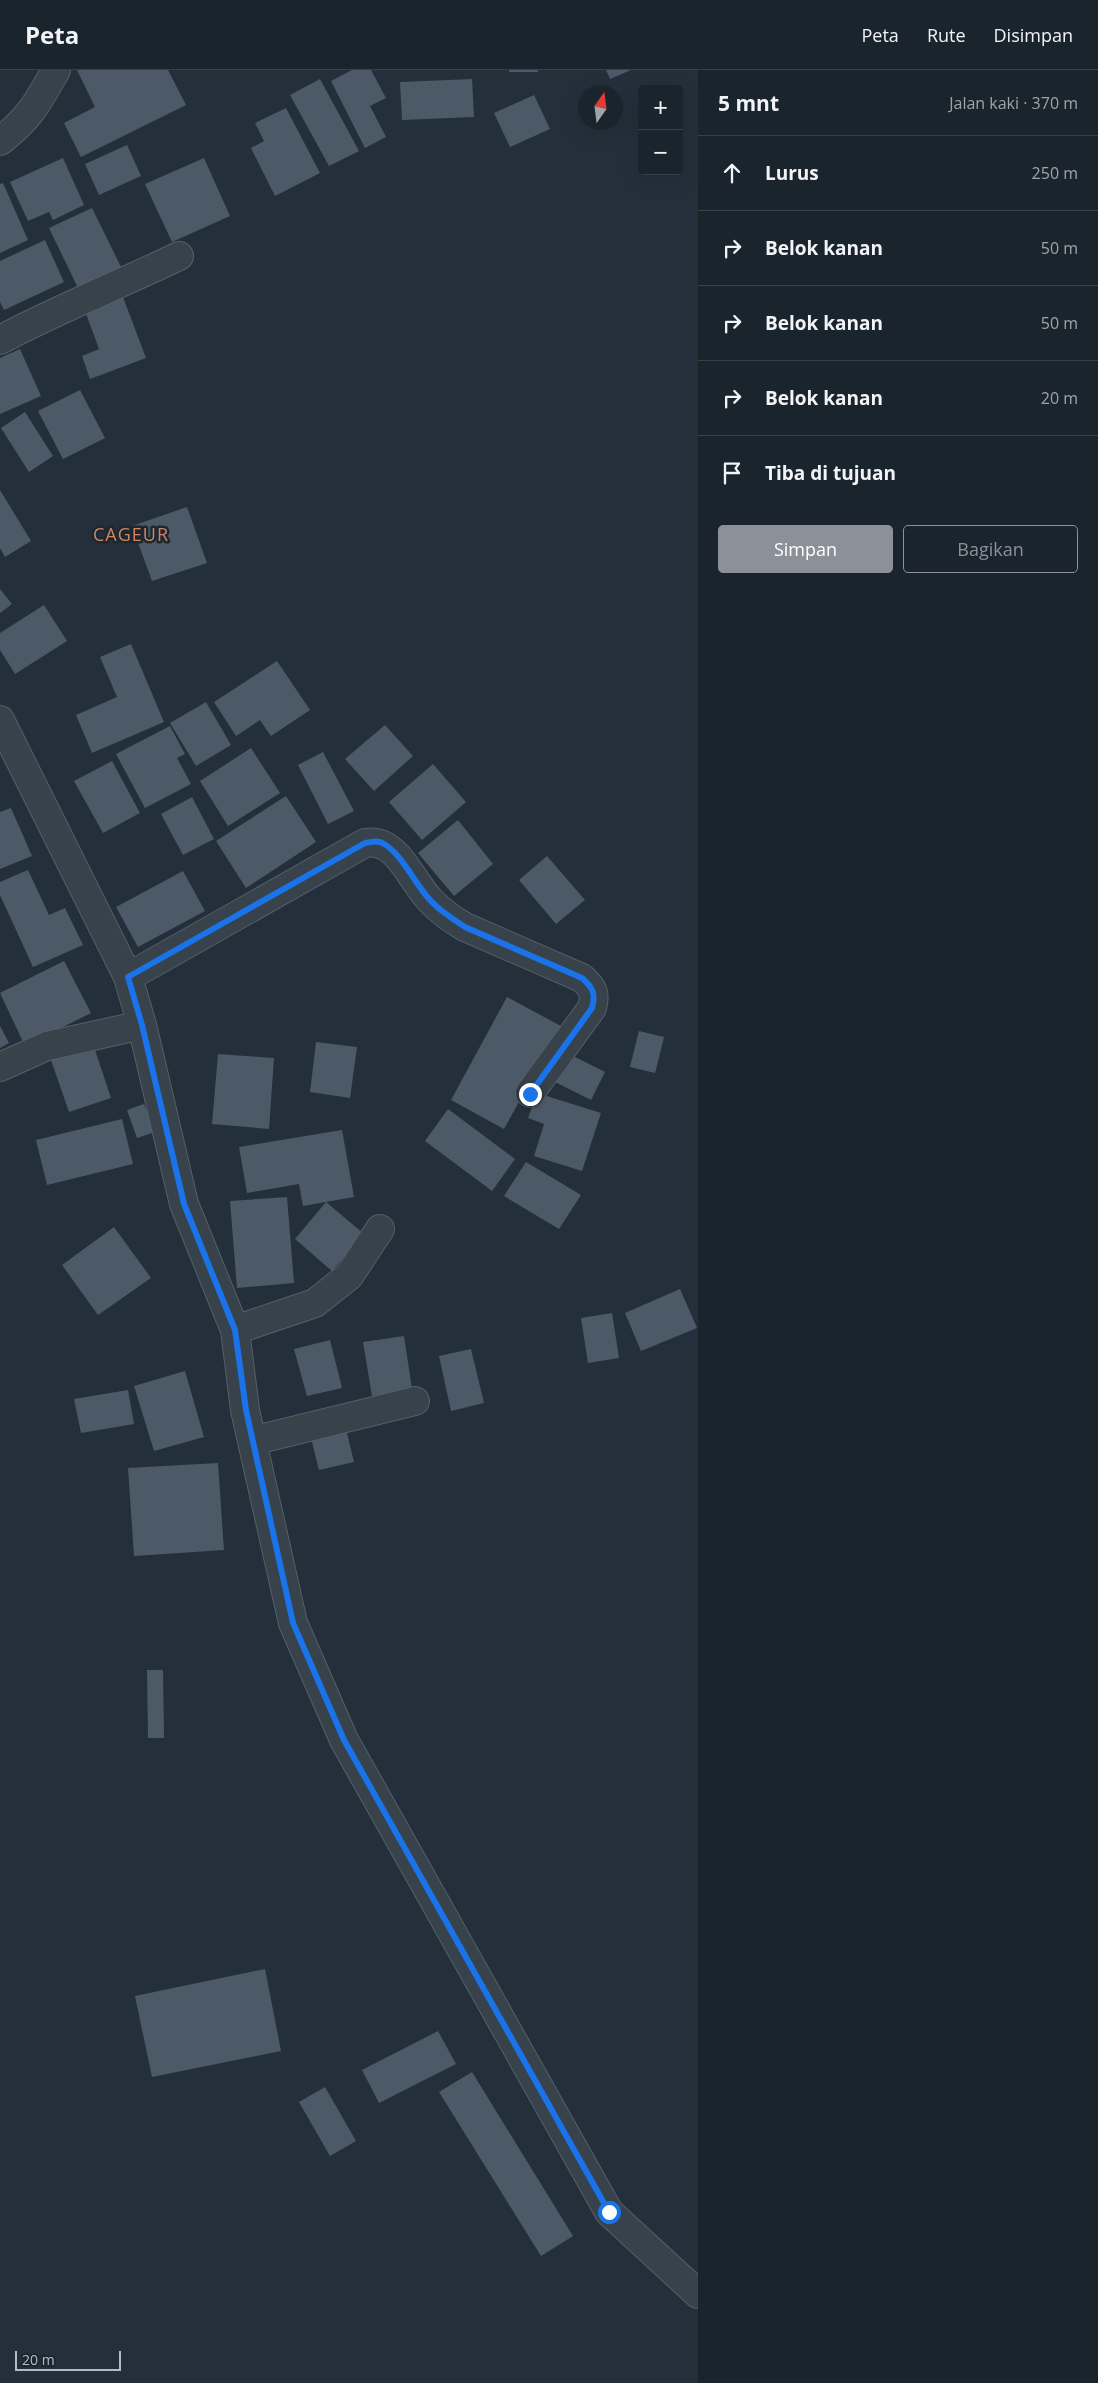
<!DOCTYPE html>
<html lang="id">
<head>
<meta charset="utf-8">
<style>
	:root { --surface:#1a242c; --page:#232c34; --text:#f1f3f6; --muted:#9fa4a9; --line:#384148; --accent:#8c9099 }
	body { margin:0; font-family:"Open Sans",sans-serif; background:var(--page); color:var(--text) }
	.controls { position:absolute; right:15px; top:15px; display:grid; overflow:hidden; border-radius:5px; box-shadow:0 5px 20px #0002 }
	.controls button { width:45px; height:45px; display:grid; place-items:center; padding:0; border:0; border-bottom:1px solid var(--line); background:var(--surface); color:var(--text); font:25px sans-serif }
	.compass { position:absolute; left:578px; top:15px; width:45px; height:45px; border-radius:50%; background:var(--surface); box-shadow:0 5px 20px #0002; rotate:14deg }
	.scale { position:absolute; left:15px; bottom:12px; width:106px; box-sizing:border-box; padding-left:5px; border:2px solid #b2bcc7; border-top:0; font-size:14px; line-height:18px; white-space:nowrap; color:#b2bcc7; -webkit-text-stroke:4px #1c2730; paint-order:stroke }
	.stop { position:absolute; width:15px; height:15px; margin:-11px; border:4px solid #1a73e8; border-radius:50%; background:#fff }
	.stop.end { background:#1a73e8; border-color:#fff; box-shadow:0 1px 5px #0008 }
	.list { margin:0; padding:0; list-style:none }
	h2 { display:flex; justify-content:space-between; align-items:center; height:65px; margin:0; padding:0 20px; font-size:21px }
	h2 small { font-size:16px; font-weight:400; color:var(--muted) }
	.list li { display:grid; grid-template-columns:32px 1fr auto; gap:15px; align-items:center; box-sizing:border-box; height:75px; padding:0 20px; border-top:1px solid var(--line) }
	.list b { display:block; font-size:19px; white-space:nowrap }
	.list em { font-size:16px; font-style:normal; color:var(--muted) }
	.actions { display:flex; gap:10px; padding:15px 20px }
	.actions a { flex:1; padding:11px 0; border:1px solid var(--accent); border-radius:5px; text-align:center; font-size:18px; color:var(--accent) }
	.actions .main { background:var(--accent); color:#fff }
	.icon { flex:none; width:28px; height:28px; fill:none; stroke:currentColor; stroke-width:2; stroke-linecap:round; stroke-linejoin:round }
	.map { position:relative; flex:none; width:698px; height:2313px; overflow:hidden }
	header { display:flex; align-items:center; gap:30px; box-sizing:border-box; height:70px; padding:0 25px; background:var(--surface); border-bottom:1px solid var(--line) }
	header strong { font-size:24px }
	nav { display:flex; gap:28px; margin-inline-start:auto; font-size:18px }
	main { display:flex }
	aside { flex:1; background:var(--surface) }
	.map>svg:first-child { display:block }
</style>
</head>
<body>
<header>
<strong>Peta</strong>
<nav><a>Peta</a><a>Rute</a><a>Disimpan</a></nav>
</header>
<main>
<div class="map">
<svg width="698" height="2313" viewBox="0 0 698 2313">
	<rect width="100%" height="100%" fill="#23303b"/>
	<path fill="#4c5a67" d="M77 0H168L186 35 81 87 64 53 95 37Z
		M352 0H371L386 28 370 36 386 67 365 78 331 11Z
		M509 0H538V2H509Z
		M606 0H631L610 9Z
		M320 9 359 81 329 96 290 25Z
		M472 9 474 47 402 50 400 12Z
		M534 25 550 59 510 77 494 43Z
		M286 38 320 103 275 126 251 78 264 71 255 53Z
		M127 75 141 106 99 125 85 94Z
		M63 88 84 135 53 150 49 142 28 151 10 112Z
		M204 88 230 146 172 172 145 114Z
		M3 113 28 170 0 183V114Z
		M92 138 121 197 78 218 49 158Z
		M45 170 64 212 4 240 0 232V191Z
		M123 227 146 288 90 309 82 286 99 279 85 241Z
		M20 279 41 326 0 344V288Z
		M80 320 105 368 63 389 38 341Z
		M25 342 53 386 29 402 1 358Z
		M0 420 31 471 5 487 0 478Z
		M187 437 207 493 152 511 132 456Z
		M0 519 12 534 0 543Z
		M44 535 67 571 15 604 0 580V563Z
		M131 574 164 652 92 683 76 645 117 627 100 587Z
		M277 591 310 640 271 666 260 650 236 666 214 632Z
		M206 632 231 675 196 696 170 653Z
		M385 655 413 686 374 721 345 689Z
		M170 656 185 684 177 688 191 714 145 738 116 684Z
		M251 678 280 723 228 756 200 711Z
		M323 682 354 741 328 754 298 695Z
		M112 691 140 743 103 763 74 711Z
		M433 694 466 732 422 770 389 732Z
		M286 726 316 772 246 818 216 771Z
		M192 727 214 769 183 785 161 744Z
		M11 738 32 786 0 799V742Z
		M458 750 493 794 454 826 418 783Z
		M547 786 585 830 556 854 519 810Z
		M28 800 49 845 65 838 83 875 33 897 0 825V812Z
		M183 801 205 841 138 877 116 837Z
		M64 891 91 943 25 976 0 923Z
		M507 927 561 956 504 1059 451 1030Z
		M0 956 9 973 0 978Z
		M639 961 664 967 655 1003 630 997Z
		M316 972 357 977 350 1028 310 1022Z
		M94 977 111 1028 69 1042 51 990Z
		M218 984 274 988 269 1059 212 1054Z
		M569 984 605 1002 591 1030 555 1012Z
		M537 1023 601 1043 582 1101 534 1086 544 1054 528 1048Z
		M144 1034 155 1062 137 1068 127 1040Z
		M448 1039 515 1089 492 1121 425 1071Z
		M122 1049 133 1094 47 1115 36 1070Z
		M342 1060 354 1127 303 1136 299 1114 247 1123 239 1077Z
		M526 1092 581 1125 559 1159 504 1126Z
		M287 1127 294 1213 237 1218 230 1131Z
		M326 1132 364 1164 332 1201 295 1169Z
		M114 1157 151 1208 98 1245 62 1195Z
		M680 1219 697 1258 641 1281 625 1243Z
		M612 1243 619 1288 588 1293 581 1248Z
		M404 1266 412 1319 372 1326 363 1272Z
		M330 1270 342 1318 307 1326 294 1279Z
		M471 1279 484 1333 451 1341 439 1286Z
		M185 1301 204 1367 154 1381 134 1316Z
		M128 1320 134 1354 81 1363 74 1329Z
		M345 1355 354 1392 319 1400 310 1364Z
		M218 1393 224 1480 134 1486 128 1398Z
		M147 1600H163L164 1668H148Z
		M265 1899 281 1981 152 2007 135 1926Z
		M438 1961 456 1994 379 2033 362 2000Z
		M472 2002 573 2166 541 2186 439 2022Z
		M325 2017 356 2071 330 2086 299 2032Z"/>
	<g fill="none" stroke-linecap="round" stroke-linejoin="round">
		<g stroke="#555f69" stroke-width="30">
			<path id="minor" d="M0 71C30 48 38 32 56 0
				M0 270C58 239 119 215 179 186
				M0 650 128 907 142 955 184 1134 235 1260 245 1340 293 1553 344 1670 609 2142 698 2224
				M128 907 365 773C398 767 411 812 431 831 441 842 453 850 465 857L582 908C593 918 596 923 592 938L530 1023
				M0 997 47 976 142 955
				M235 1260 315 1233 349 1206 380 1159
				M252 1371 415 1331"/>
		</g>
		<use href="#minor" stroke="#37424b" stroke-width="28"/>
	</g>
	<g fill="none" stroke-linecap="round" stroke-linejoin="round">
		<path stroke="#1a73e8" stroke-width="6" d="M530 1024 592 938C596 923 593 918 582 908L465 857C453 849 441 842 431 831 416 816 402 784 384 774 378 770 372 772 365 773L128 907 142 955 184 1134 235 1260 246 1340 293 1553 344 1670 609 2142"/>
	</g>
	<g text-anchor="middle" stroke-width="5" stroke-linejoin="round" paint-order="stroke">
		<g font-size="18" letter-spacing="1" fill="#d38561" stroke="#1c2730">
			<text x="131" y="471">CAGEUR</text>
		</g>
	</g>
</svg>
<div class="controls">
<button>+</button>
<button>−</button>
</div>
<svg class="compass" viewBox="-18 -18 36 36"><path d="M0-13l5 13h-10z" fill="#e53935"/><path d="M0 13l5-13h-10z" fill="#9fa4a9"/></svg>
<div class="scale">20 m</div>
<div class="stop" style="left:609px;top:2142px"></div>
<div class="stop end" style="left:530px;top:1024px"></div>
</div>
<aside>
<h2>5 mnt<small>Jalan kaki · 370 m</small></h2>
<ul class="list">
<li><svg class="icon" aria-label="ahead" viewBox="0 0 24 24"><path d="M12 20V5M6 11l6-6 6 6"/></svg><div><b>Lurus</b></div><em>250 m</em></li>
<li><svg class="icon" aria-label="right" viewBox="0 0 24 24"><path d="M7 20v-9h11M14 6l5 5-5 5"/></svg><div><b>Belok kanan</b></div><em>50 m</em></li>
<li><svg class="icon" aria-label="right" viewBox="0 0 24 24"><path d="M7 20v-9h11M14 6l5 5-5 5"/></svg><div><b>Belok kanan</b></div><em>50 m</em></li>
<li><svg class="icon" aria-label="right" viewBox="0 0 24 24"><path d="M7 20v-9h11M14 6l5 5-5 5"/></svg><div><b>Belok kanan</b></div><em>20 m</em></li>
<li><svg class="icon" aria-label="arrive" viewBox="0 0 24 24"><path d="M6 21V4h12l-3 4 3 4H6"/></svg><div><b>Tiba di tujuan</b></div></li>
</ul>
<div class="actions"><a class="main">Simpan</a><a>Bagikan</a></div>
</aside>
</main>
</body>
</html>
